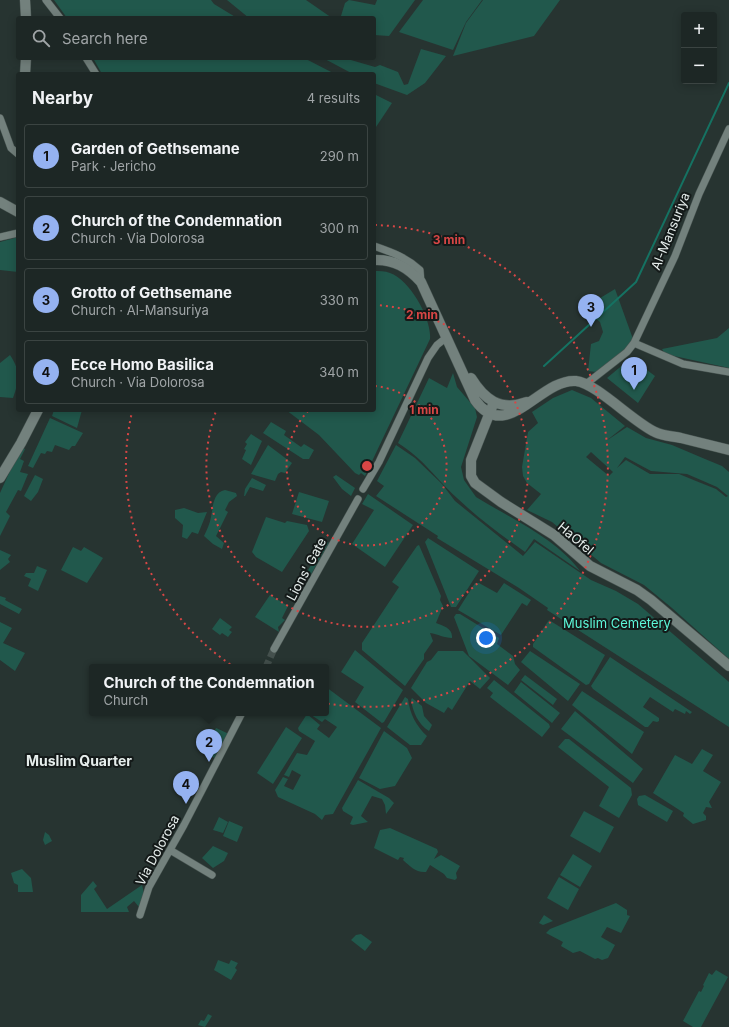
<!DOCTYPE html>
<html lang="en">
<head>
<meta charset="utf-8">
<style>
	:root { --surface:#1d2725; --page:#2a3332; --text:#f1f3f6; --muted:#a0a5a7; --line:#3b4442; --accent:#95b2f1 }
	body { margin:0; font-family:Inter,sans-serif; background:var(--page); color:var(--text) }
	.controls { position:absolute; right:12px; top:12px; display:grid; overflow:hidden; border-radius:4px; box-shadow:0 2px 10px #0003 }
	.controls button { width:36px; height:36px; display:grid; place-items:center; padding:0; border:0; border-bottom:1px solid var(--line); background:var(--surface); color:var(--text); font:20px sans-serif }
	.you { position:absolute; left:486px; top:638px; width:14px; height:14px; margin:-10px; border:3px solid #fff; border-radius:50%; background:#1a73e8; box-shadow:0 0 0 6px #1a73e833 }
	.badge { display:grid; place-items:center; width:26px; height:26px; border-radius:50%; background:var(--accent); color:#111; font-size:13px; font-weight:700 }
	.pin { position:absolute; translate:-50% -33px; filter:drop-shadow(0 1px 2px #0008) }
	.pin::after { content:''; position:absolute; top:21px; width:14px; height:12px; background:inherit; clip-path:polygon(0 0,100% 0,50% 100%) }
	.popup { position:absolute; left:89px; top:664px; width:240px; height:52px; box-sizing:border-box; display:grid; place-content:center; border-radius:4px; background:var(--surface); filter:drop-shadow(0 1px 3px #0005); font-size:13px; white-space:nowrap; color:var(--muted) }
	.popup b { font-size:15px; color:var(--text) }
	.popup::after { content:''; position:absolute; left:50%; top:100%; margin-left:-8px; border:8px solid transparent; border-top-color:var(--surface) }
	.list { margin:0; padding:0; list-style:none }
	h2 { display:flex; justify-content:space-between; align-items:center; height:52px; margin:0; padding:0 16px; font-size:17px }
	h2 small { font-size:13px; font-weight:400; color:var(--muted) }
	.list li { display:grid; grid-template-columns:26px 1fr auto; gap:12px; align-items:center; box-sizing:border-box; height:64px; margin:0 8px 8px; padding:0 8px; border:1px solid var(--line); border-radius:4px }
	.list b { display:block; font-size:15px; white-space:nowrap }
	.list p { margin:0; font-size:13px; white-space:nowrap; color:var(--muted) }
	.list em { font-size:13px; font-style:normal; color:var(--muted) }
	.icon { flex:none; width:22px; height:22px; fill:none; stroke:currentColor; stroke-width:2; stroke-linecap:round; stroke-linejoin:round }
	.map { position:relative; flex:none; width:729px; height:1027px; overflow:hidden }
	.search { position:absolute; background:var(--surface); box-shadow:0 2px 10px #0003; left:16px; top:16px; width:360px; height:44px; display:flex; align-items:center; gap:10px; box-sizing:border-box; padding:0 14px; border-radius:4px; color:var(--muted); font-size:15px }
	.panel { position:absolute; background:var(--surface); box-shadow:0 2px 10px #0003; left:16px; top:72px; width:360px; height:340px; border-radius:4px }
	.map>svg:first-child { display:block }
</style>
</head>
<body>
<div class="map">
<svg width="729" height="1027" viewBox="0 0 729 1027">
	<rect width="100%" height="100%" fill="#273431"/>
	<path fill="#21584c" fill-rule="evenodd" d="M54 0H211L214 4 237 18H67Z
		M227 0H306L332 18H249Z
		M349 0 375 5 377 0H415L389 36 374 35V18H344L341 16 345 3Z
		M423 0H482L466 22 453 50 399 32Z
		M483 0H560L534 36 453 56 466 23Z
		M421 49 446 56 425 83 407 95 374 83V74H353L323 58H344L375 67 380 65 398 72 404 85 408 84Z
		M93 58H304L335 74H102Z
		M374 94 392 103 374 130Z
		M18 237V272L0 270V242Z
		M374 271C379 271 385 271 390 273 410 280 432 319 430 339L365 476 361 473 359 475 355 473 319 435 286 410H374Z
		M615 289 633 339 626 350 596 372 588 371 591 344 599 341 603 332 600 322 590 314H584L582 309Z
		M729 328V368L665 354 662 349 717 338Z
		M10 355C21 371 19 381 13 398L0 397V363Z
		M631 358 655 376 638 403 607 378Z
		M453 373 457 387 475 408 477 417 461 467 464 480 476 497C510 518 557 539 580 571L534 539 525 552C501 535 478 518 457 498 435 478 425 460 398 443L429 378 447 388Z
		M572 390 591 398 625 426 606 441 627 427 646 438 672 445 705 459 722 466 729 472V659L672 608 644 585 601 563 552 522 527 510 541 494 527 483 523 476 522 467 528 432 538 423 532 412 553 398ZM591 452 613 472 609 476 586 457ZM625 457 651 471 687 474 717 487 728 496 726 497 716 489 696 481 679 474H650L626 460 617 468Z
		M54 410H82L77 428 52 416Z
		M50 418 83 433 75 446H72L69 450 55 445 52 452 47 451 45 454 41 453 33 468 28 466Z
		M271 422 286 431 284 435 301 447 304 444 314 450 309 459H303L263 433Z
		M251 434 262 441 251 465 242 459 246 450 244 449 247 444 245 442Z
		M268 445 292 463 285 473 281 472 278 474 275 481 251 474Z
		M396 445 415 458 442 484 455 501 523 556 535 542 591 580 616 591 638 604 729 682V727L547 610 548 608 519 588 437 538 438 536 376 496 384 486 377 481Z
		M21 447 25 449 20 459 24 461 20 472 28 474 21 491 18 490 6 512 10 516 0 536V493Z
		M35 475 43 479 38 492 31 501 24 496Z
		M336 475 355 488 351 496 342 489 333 477Z
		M252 478 266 485 263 491 250 487 245 496H244L245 489Z
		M225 490 236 493 237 496 229 502 225 510 228 512 216 536 224 543 222 549 213 544 204 536C207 530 210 523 211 517 213 507 213 492 225 490Z
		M299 492 329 501 322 522 292 514Z
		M368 494 413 525 385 567 352 544 374 510 362 504Z
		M184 508 198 513 207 512 198 534 192 532 187 539 182 537 183 525 175 518V510Z
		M266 517 285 523 287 521 307 525 309 531 282 572 256 557 252 552Z
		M428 538 479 571 456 607H451L425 542Z
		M326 541 329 543 309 578 305 575Z
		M419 545 441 596 440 600 443 606 436 623C443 626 453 628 452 638 444 638 438 634 430 633L433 641 424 654V659L405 686 362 650V643L399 587 392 582 417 546Z
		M73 547 81 551 84 547 103 558 87 583 61 570Z
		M0 550 11 555 8 559 10 562 0 570Z
		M37 566 47 570 38 591 28 586 31 579 24 576 26 573H34Z
		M475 583H479L497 593 504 583 531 600 527 606 522 603 501 635 458 610Z
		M270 595 288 606 282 618 285 620 278 627 279 632 255 617Z
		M0 596 6 598 5 600 22 609 19 614 0 604Z
		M456 614H460L499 638 497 644 513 656 515 664 520 670 508 685 469 656 454 617Z
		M220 618 232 627 229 630 232 632 228 637 222 633 220 635 212 629Z
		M549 620 605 655 589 684 586 685 533 647V644Z
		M0 622 12 628 3 643 25 653 15 671 0 660Z
		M355 650 403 690 384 722 382 723 355 702 364 687 341 672Z
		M438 651H463L490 678 480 689 470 681 452 710 448 707 444 713 426 703 411 688 427 662 431 660Z
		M530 651 580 684 568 701 521 662Z
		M610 657 692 712 690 714 686 711 685 714 675 709 673 712 650 697 643 707 659 718V721L657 722 653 721 648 727H645L593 689 591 686Z
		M525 675 557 699 553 705 521 680Z
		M494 680 549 724 550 727 542 737 490 697 493 693 487 688Z
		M521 682 560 713 552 723 514 692Z
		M326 687 381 728 333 814 325 815 322 820 315 814 278 797 275 790 283 777 288 779 284 786 293 790 301 775 292 770 289 777 284 775 297 753 307 755 315 741 299 731 298 728 307 714 320 725 317 729 329 738 337 727 325 719 322 722 308 713H326Z
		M582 691 644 732 632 754 572 705Z
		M405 697 408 699C410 714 416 726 427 736L421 745H410L387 727Z
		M412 698 422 706 424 716 432 725 429 731C418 724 413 712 411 700Z
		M575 711 643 769 633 783 561 729Z
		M286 727 302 738 273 784 257 773Z
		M216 728 229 734 216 759 204 752Z
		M384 731 407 748 412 758 395 786 380 789 359 778Z
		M565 739H569L631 788 632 795 619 818 599 806 609 787 558 747Z
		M702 749 713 755 703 771 721 782 709 802 712 808 706 807 703 813 706 816V820L693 824 683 816 684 813 653 793 675 755 692 764Z
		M358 780 389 798 394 803 386 814 385 805 382 799 372 796 361 816 368 822 353 825 350 824 353 817 343 811 342 808Z
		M645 795 673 811 667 822 638 805 637 799 639 796Z
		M584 811 614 827 600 853 570 836Z
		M219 817 228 822 223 833 213 830Z
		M229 821 243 827 237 842 223 836Z
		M390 828 437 849 438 852 434 859 441 855 460 866 456 873 457 878 455 880 447 878 444 874 430 865 426 872C416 873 410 866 403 860L404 858 400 857 398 860 374 848 380 830Z
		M45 832 49 835 52 841 45 845 43 840Z
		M213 846 228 853 224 861 213 868 202 858Z
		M573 854 592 866 580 887 560 875Z
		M22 869 31 878 33 892H18V885L14 883 11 873Z
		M559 877 579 889 568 910 547 898Z
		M93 881 97 886 94 889 107 909 142 885 144 893 139 907 134 901 127 907 129 912H81V895Z
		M616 903 627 910V915L630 916 621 933 607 927 601 937 615 945 608 958 602 960 598 958 595 959 580 951 573 953 561 946 563 942 546 933 550 929Z
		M544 915 553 921 543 925 539 923Z
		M361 934 372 942 365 951 351 940 356 935Z
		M218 960 229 964 231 960 238 963 235 968 237 970 231 980 214 970Z
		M716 970 728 977 701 1027H693L683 1021 699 991 701 992 704 986 703 985 709 973 712 975Z
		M208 1014 212 1016 205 1027 198 1025 201 1020 204 1021Z"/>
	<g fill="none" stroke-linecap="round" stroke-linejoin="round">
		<path stroke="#157262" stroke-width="2" d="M544 366 636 282 729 83"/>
		<path stroke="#44504d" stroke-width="7" stroke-dasharray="7 3.5" stroke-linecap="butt" d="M266 667 274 649"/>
		<g stroke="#475350" stroke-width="8">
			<path id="street" d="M46 0 60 18
				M86 58 96 74
				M0 118 11 148 18 154
				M0 237 18 233
				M374 246C391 252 406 257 420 270L421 282
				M634 343 683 364 729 372
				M586 384 627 352 634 343 675 256 699 194 729 129
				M363 489 379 462 428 358 437 345 447 337
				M274 649 358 499
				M170 850 212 875
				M140 915 149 887 184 825 242 713"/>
		</g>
		<g stroke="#475350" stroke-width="11">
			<path id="secondary" d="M25 0 26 18
				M25 74 26 58
				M0 202 18 212
				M374 260C394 259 408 268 421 282L475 400C507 445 540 378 576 381 596 383 633 422 655 432 663 436 672 436 681 438 697 442 713 446 729 450
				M471 378C484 399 500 412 527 402
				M494 402 471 460V476L475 483 501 502 554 535 590 566 637 590 651 600 729 666
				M0 478 21 443 38 410"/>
		</g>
		<use href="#street" stroke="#73817d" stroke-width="7"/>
		<use href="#secondary" stroke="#73817d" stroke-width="10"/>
	</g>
	<g fill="none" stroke="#d84645" stroke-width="2" stroke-dasharray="2 4">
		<path d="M375 386A80 80 0 1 1 309 410"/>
		<path d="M374 305A161 161 0 1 1 216 411"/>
		<path d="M375 225A241 241 0 1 1 132 412"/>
	</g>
	<g text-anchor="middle" stroke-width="4" stroke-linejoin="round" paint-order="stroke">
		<g font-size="13" fill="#e6eeec" stroke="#141a19">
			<text transform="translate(670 231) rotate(-68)" y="5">Al-Mansuriya</text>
			<text transform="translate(576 538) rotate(40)" y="5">HaOfel</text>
			<text transform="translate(306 569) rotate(-62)" y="5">Lions' Gate</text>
			<text transform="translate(157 850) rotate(-62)" y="5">Via Dolorosa</text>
		</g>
		<g font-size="13" fill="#5cf7d9" stroke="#141a19">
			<text x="617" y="628">Muslim Cemetery</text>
		</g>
		<g font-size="14" font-weight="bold" fill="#e6eeec" stroke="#141a19">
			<text x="79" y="766">Muslim Quarter</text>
		</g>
	</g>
	<circle cx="367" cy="466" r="6" fill="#d84645" stroke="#141a19" stroke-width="2"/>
	<g font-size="12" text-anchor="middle" font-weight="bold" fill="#d84645" stroke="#141a19" stroke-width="4" stroke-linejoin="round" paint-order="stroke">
		<text x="449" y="244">3 min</text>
		<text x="422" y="319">2 min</text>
		<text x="424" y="414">1 min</text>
	</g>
</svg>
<div class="controls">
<button>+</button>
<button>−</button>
</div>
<div class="you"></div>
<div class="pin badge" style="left:634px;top:390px">1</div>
<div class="pin badge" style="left:209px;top:762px">2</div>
<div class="popup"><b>Church of the Condemnation</b>Church</div>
<div class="pin badge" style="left:591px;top:327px">3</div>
<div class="pin badge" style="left:186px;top:804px">4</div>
<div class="search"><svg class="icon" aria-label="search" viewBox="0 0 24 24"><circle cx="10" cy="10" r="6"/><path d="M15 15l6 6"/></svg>Search here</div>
<section class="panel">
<h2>Nearby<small>4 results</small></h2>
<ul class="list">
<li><span class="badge">1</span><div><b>Garden of Gethsemane</b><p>Park · Jericho</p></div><em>290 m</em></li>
<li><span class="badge">2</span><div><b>Church of the Condemnation</b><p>Church · Via Dolorosa</p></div><em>300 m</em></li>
<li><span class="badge">3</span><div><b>Grotto of Gethsemane</b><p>Church · Al-Mansuriya</p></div><em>330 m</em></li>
<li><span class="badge">4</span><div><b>Ecce Homo Basilica</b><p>Church · Via Dolorosa</p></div><em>340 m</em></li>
</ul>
</section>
</div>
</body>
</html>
